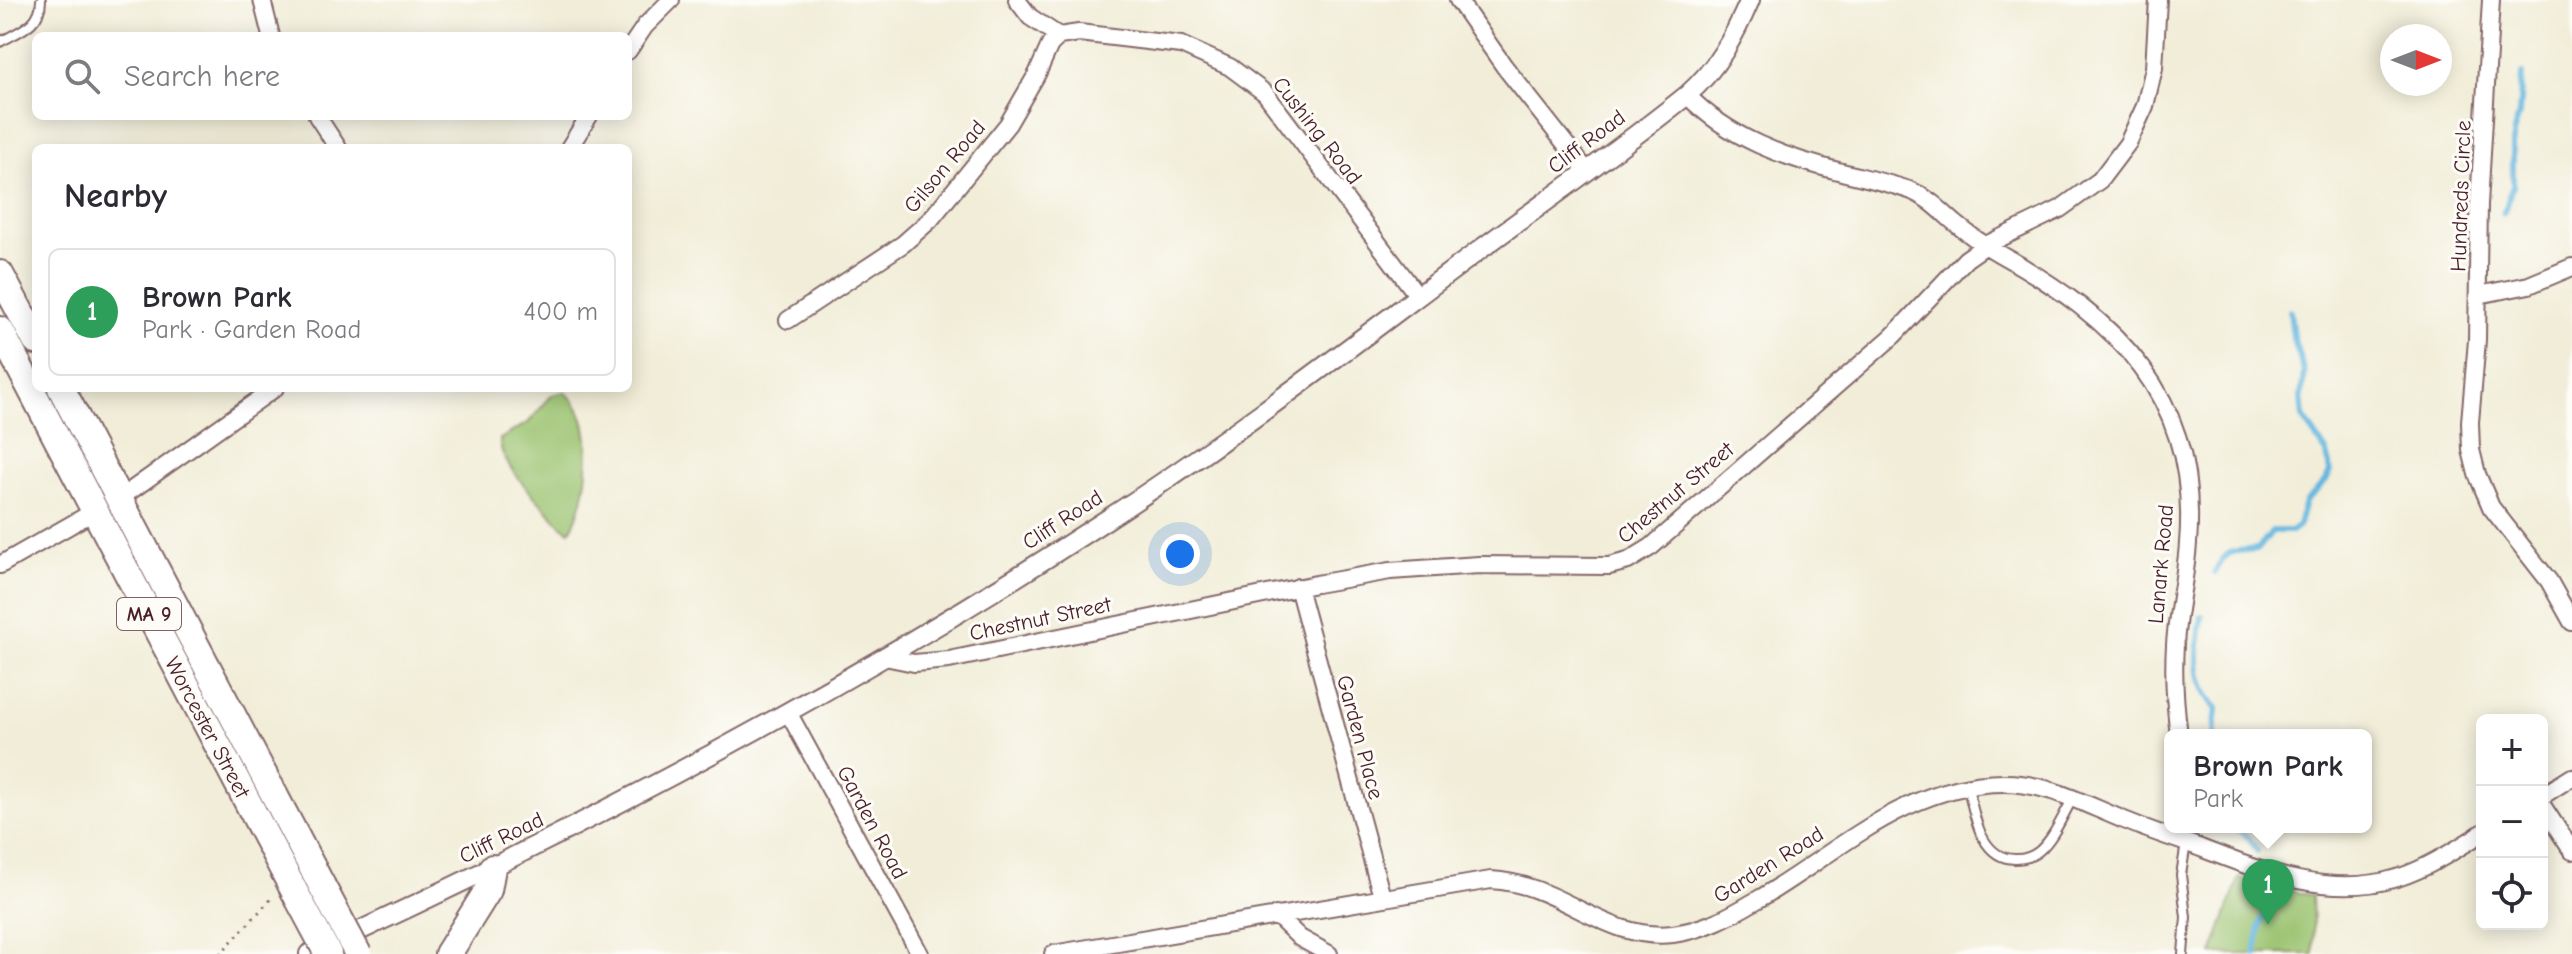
<!DOCTYPE html>
<html lang="en">
<head>
<meta charset="utf-8">
<style>
	:root { --surface:#fff; --page:#f7f7f7; --text:#2b2b33; --muted:#7c7c81; --line:#e1e1e2; --accent:#c8321e }
	body { margin:0; font-family:"Comic Neue",sans-serif; background:var(--page); color:var(--text) }
	.controls { position:absolute; right:24px; bottom:24px; display:grid; overflow:hidden; border-radius:12px; box-shadow:0 4px 20px #0003 }
	.controls button { width:72px; height:72px; display:grid; place-items:center; padding:0; border:0; border-bottom:2px solid var(--line); background:var(--surface); color:var(--text); font:40px sans-serif }
	.compass { position:absolute; left:2380px; top:24px; width:72px; height:72px; border-radius:50%; background:var(--surface); box-shadow:0 4px 20px #0003; rotate:90deg }
	.you { position:absolute; left:1180px; top:554px; width:28px; height:28px; margin:-20px; border:6px solid #fff; border-radius:50%; background:#1a73e8; box-shadow:0 0 0 12px #1a73e833 }
	.badge { display:grid; place-items:center; width:52px; height:52px; border-radius:50%; background:var(--accent); color:#fff; font-size:26px; font-weight:700 }
	.pin { position:absolute; translate:-50% -66px; filter:drop-shadow(0 2px 4px #0008) }
	.pin::after { content:''; position:absolute; top:42px; width:28px; height:24px; background:inherit; clip-path:polygon(0 0,100% 0,50% 100%) }
	.popup { position:absolute; left:2164px; top:729px; width:208px; height:104px; box-sizing:border-box; display:grid; place-content:center; border-radius:12px; background:var(--surface); filter:drop-shadow(0 2px 6px #0005); font-size:26px; white-space:nowrap; color:var(--muted) }
	.popup b { font-size:30px; color:var(--text) }
	.popup::after { content:''; position:absolute; left:50%; top:100%; margin-left:-16px; border:16px solid transparent; border-top-color:var(--surface) }
	.list { margin:0; padding:0; list-style:none }
	h2 { display:flex; justify-content:space-between; align-items:center; height:104px; margin:0; padding:0 32px; font-size:34px }
	h2 small { font-size:26px; font-weight:400; color:var(--muted) }
	.list li { display:grid; grid-template-columns:52px 1fr auto; gap:24px; align-items:center; box-sizing:border-box; height:128px; margin:0 16px 16px; padding:0 16px; border:2px solid var(--line); border-radius:12px }
	.list b { display:block; font-size:30px; white-space:nowrap }
	.list p { margin:0; font-size:26px; white-space:nowrap; color:var(--muted) }
	.list em { font-size:26px; font-style:normal; color:var(--muted) }
	.icon { flex:none; width:44px; height:44px; fill:none; stroke:currentColor; stroke-width:2; stroke-linecap:round; stroke-linejoin:round }
	.map { position:relative; flex:none; width:2572px; height:954px; overflow:hidden }
	.search { position:absolute; background:var(--surface); box-shadow:0 4px 20px #0003; left:32px; top:32px; width:600px; height:88px; display:flex; align-items:center; gap:20px; box-sizing:border-box; padding:0 28px; border-radius:12px; color:var(--muted); font-size:30px }
	.panel { position:absolute; background:var(--surface); box-shadow:0 4px 20px #0003; left:32px; top:144px; width:600px; height:248px; border-radius:12px }
	.map>svg:first-child { display:block }
</style>
</head>
<body>
<div class="map">
<svg width="2572" height="954" viewBox="0 0 2572 954">
	<rect width="100%" height="100%" fill="#fdfcf7"/>
	<filter id="ink" filterUnits="userSpaceOnUse"><feTurbulence type="fractalNoise" baseFrequency=".0125" numOctaves="2"/><feDisplacementMap in="SourceGraphic" scale="16" xChannelSelector="R" yChannelSelector="G"/><feConvolveMatrix kernelMatrix="1 2 1 2 8 2 1 2 1" color-interpolation-filters="sRGB"/></filter>
	<filter id="wash" filterUnits="userSpaceOnUse"><feTurbulence type="fractalNoise" baseFrequency=".006" numOctaves="4" result="noise"/><feDisplacementMap in="SourceGraphic" scale="32" xChannelSelector="R" yChannelSelector="G"/><feGaussianBlur stdDeviation="1.8" result="paint"/><feColorMatrix in="noise" values="0 0 0 0 0 0 0 0 0 0 0 0 0 0 0 0 0 1.4 0 .05"/><feComposite in="paint" operator="in"/></filter>
	<g filter="url(#wash)">
		<rect width="100%" height="100%" fill="#f1edd8"/>
		<path fill="#9ac26e" stroke="#72704c" stroke-width="2" d="M564 392C600 414 589 501 570 531L561 525C544 505 498 465 500 439L529 422 552 395Z
			M2239 878 2312 896 2314 954H2212Z"/>
		<g fill="none" stroke-linecap="round" stroke-linejoin="round">
			<path stroke="#62b6de" stroke-width="6" d="M2503 213C2510 205 2507 195 2513 186V134L2519 114 2522 74
				M2215 572C2227 547 2234 552 2258 549L2272 531H2291L2299 525 2305 502 2326 481 2330 472 2327 453 2303 417 2301 397 2304 372 2293 337 2290 311
				M2202 616C2197 648 2192 683 2217 708L2214 735
				M2235 827 2250 839 2257 851
				M2256 954 2260 926 2269 902V893"/>
		</g>
	</g>
	<g filter="url(#ink)">
		<g fill="none" stroke-linecap="round" stroke-linejoin="round">
			<g stroke="#846768" stroke-width="12">
				<path id="service" d="M0 42C19 31 41 25 41 0
					M1968 787C1974 813 1980 860 2016 859 2024 859 2033 856 2039 851 2054 838 2063 815 2073 798
					M2183 954 2186 917 2181 875 2186 843"/>
			</g>
			<g stroke="#846768" stroke-width="20">
				<path id="minor" d="M262 0 271 36
					M1017 0 1030 17 1059 36 1079 33 1181 45 1230 67 1265 93 1418 296
					M1458 0 1504 66 1586 170
					M2491 0 2479 204 2477 340 2470 422 2471 450 2477 474 2491 507 2549 581 2572 622
					M628 51 645 26 671 0
					M1687 95C1728 138 1785 158 1842 172 1865 178 1889 183 1912 191 1929 198 1941 211 1955 223 1969 235 1984 245 2000 254 2117 319 2200 398 2188 543 2186 577 2177 610 2175 645 2173 675 2175 705 2179 735
					M317 116 338 148
					M569 148 589 116
					M2478 295 2529 285 2572 267
					M788 320 903 244 930 220 1008 124 1037 74 1050 45 1059 36
					M119 499 275 388
					M0 565 95 511
					M1298 587 1382 897
					M885 657 914 663 949 660 1316 584 1390 571 1479 565 1609 566 1628 561 1651 547 1893 336 1966 259 1986 245 2060 209 2100 180 2128 143 2145 106 2154 68 2158 0
					M788 712 920 954
					M2542 796 2572 777
					M2542 805 2572 851
					M1276 915 1300 938 1329 954
					M1053 954 1491 880C1560 883 1605 942 1673 934 1704 930 1730 916 1757 900 1835 855 1906 783 2004 783 2048 783 2084 804 2124 820 2148 830 2173 838 2198 847 2260 871 2329 899 2397 878 2428 868 2455 850 2482 833"/>
			</g>
			<g stroke="#846768" stroke-width="22">
				<path id="tertiary" d="M309 954C585 828 852 686 1106 520 1234 437 1355 343 1477 252 1547 200 1619 150 1687 95 1717 69 1734 37 1750 0"/>
			</g>
			<g stroke="#846768" stroke-width="30">
				<path id="trunk" d="M0 274 36 341
					M0 330 298 898
					M61 388 322 886
					M448 954 488 890 492 868"/>
			</g>
			<path stroke="#846768" stroke-width="3" stroke-dasharray="2 6" stroke-linecap="butt" d="M220 954 272 898"/>
			<use href="#service" stroke="#fff" stroke-width="8"/>
			<use href="#minor" stroke="#fff" stroke-width="16"/>
			<use href="#tertiary" stroke="#fff" stroke-width="18"/>
			<use href="#trunk" stroke="#fff" stroke-width="26"/>
			<g stroke="#846768" stroke-width="30" stroke-linecap="butt">
				<path id="trunk-bridge" d="M322 886 358 954
					M298 898 328 954"/>
			</g>
			<use href="#trunk-bridge" stroke="#fff" stroke-width="26"/>
		</g>
	</g>
	<g text-anchor="middle" stroke-width="6" stroke-linejoin="round" paint-order="stroke">
		<rect fill="#fdfcf7" stroke="#806168" stroke-width="2" x="117" y="598" width="64" height="32" rx="6"/>
		<g font-size="20" font-weight="bold" fill="#4a1f2b">
			<text x="149" y="621">MA 9</text>
		</g>
		<g font-size="22" fill="#4a1f2b" stroke="#fdfcf7">
			<text transform="translate(1318 130) rotate(52)" y="8">Cushing Road</text>
			<text transform="translate(1586 141) rotate(-37)" y="8">Cliff Road</text>
			<text transform="translate(944 166) rotate(-50)" y="8">Gilson Road</text>
			<text transform="translate(2460 196) rotate(-88)" y="8">Hundreds Circle</text>
			<text transform="translate(1675 492) rotate(-40)" y="8">Chestnut Street</text>
			<text transform="translate(1062 519) rotate(-33)" y="8">Cliff Road</text>
			<text transform="translate(2160 564) rotate(-85)" y="8">Lanark Road</text>
			<text transform="translate(1040 618) rotate(-12)" y="8">Chestnut Street</text>
			<text transform="translate(208 727) rotate(62)" y="8">Worcester Street</text>
			<text transform="translate(1361 737) rotate(75)" y="8">Garden Place</text>
			<text transform="translate(873 822) rotate(62)" y="8">Garden Road</text>
			<text transform="translate(501 837) rotate(-26)" y="8">Cliff Road</text>
			<text transform="translate(1768 864) rotate(-32)" y="8">Garden Road</text>
		</g>
	</g>
</svg>
<div class="controls">
<button>+</button>
<button>−</button>
<button><svg class="icon" aria-label="locate" viewBox="0 0 24 24"><circle cx="12" cy="12" r="6"/><path d="M12 2v4M12 18v4M2 12h4M18 12h4"/></svg></button>
</div>
<svg class="compass" viewBox="-18 -18 36 36"><path d="M0-13l5 13h-10z" fill="#e53935"/><path d="M0 13l5-13h-10z" fill="#7c7c81"/></svg>
<div class="you"></div>
<div class="pin badge" style="left:2268px;top:925px;background:#2e9e5b">1</div>
<div class="popup"><b>Brown Park</b>Park</div>
<div class="search"><svg class="icon" aria-label="search" viewBox="0 0 24 24"><circle cx="10" cy="10" r="6"/><path d="M15 15l6 6"/></svg>Search here</div>
<section class="panel">
<h2>Nearby<small></small></h2>
<ul class="list">
<li><span class="badge" style="background:#2e9e5b">1</span><div><b>Brown Park</b><p>Park · Garden Road</p></div><em>400 m</em></li>
</ul>
</section>
</div>
</body>
</html>
